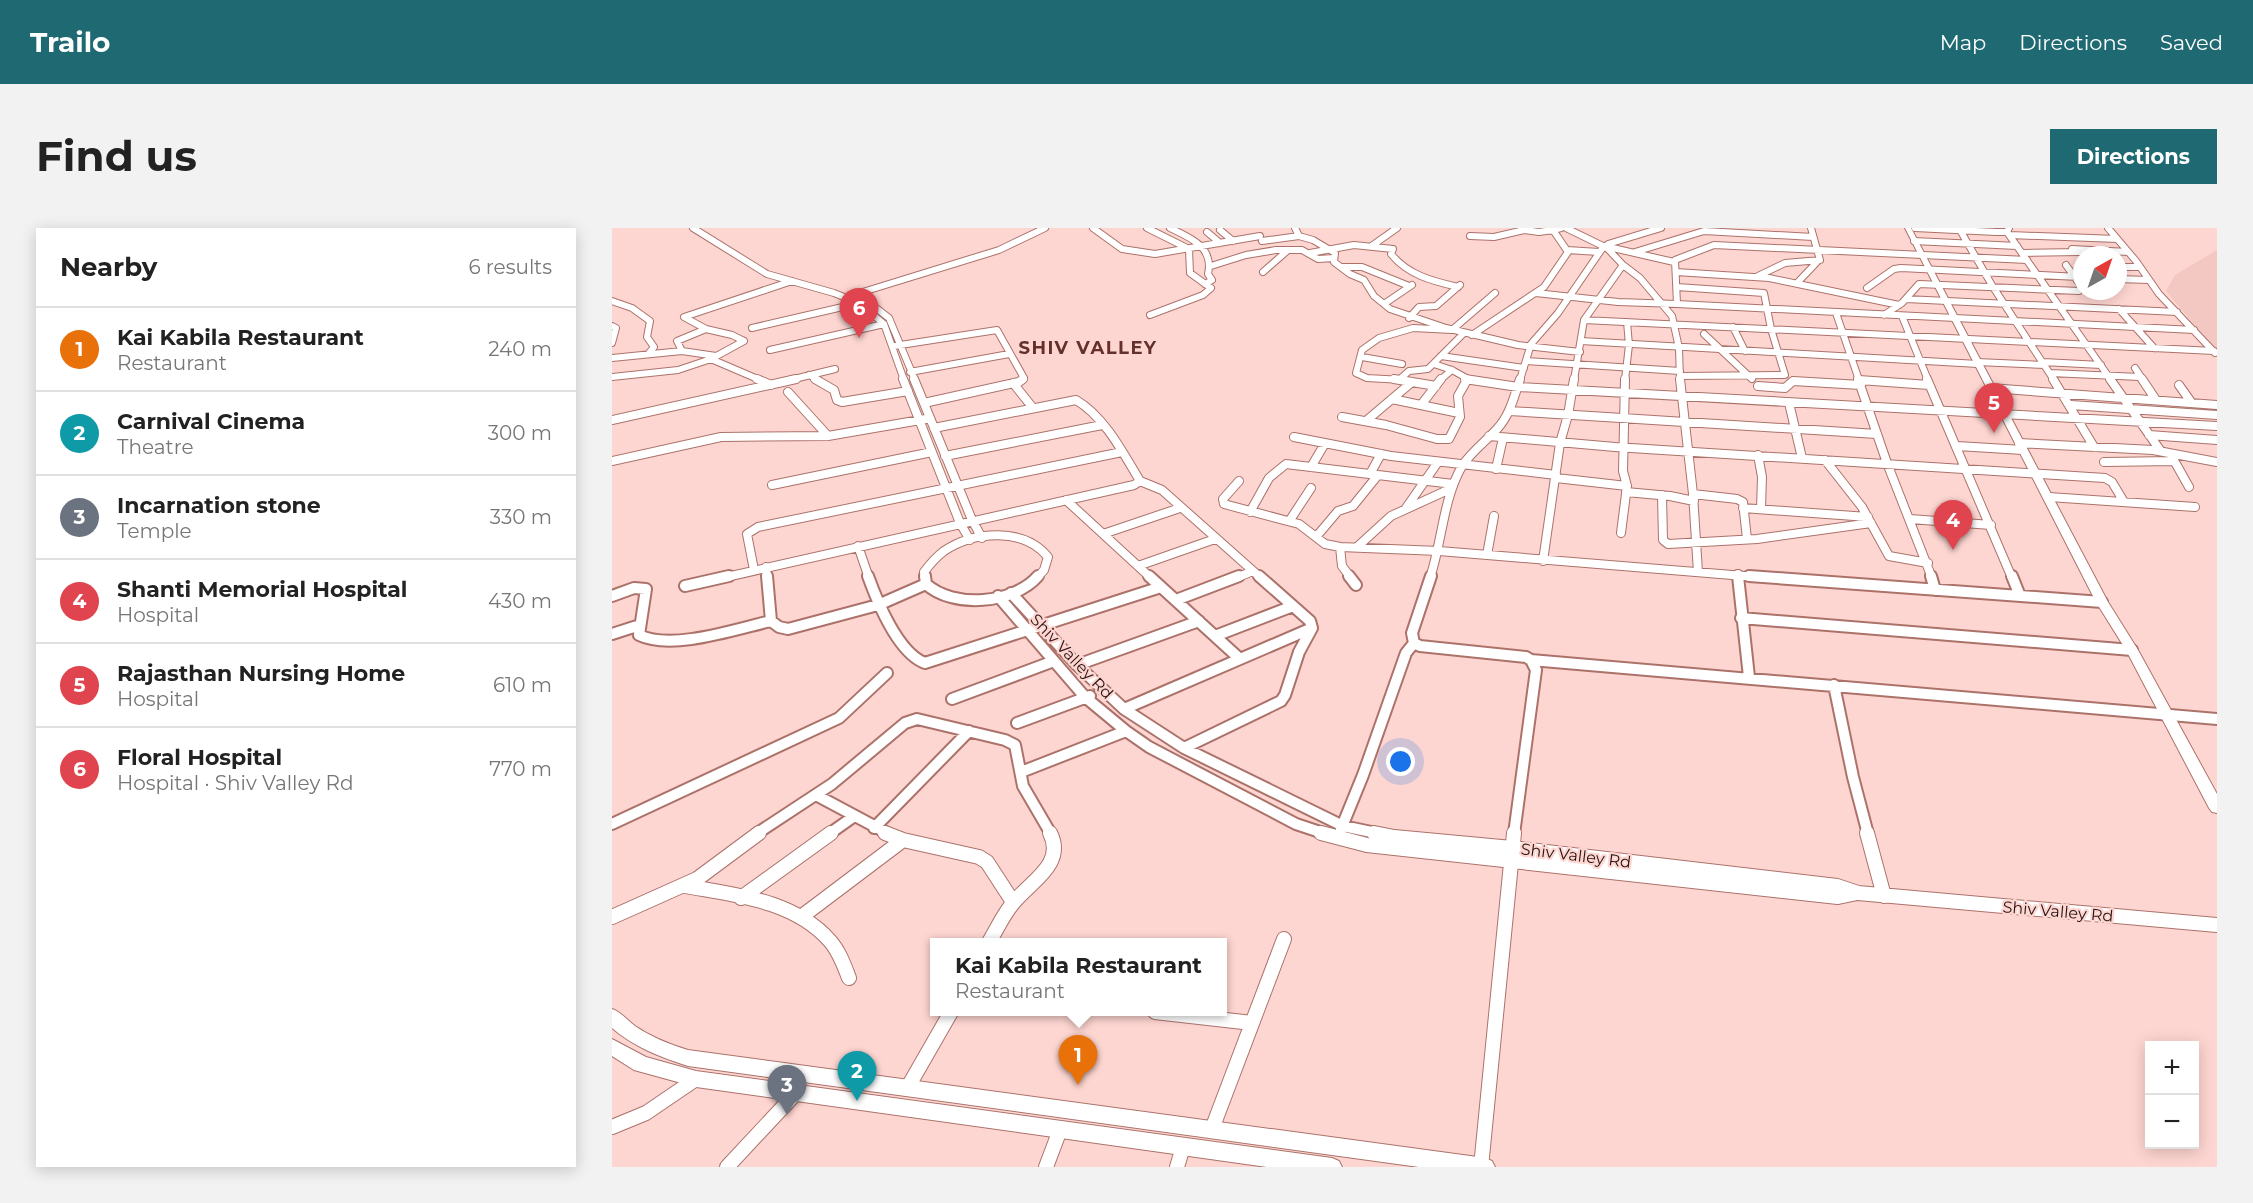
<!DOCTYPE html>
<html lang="en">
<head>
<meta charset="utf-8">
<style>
	:root { --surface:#fff; --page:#f2f2f2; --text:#222; --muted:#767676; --line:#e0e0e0; --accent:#1e6972 }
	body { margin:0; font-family:Montserrat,sans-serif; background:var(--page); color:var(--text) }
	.controls { position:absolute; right:18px; bottom:18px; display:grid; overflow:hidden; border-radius:0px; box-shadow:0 3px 15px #0003 }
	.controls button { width:54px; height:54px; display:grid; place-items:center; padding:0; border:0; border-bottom:2px solid var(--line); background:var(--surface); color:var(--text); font:30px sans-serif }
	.compass { position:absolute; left:1461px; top:18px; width:54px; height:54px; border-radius:50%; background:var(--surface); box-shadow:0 3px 15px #0003; rotate:40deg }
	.you { position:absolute; left:789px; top:534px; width:21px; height:21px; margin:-15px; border:4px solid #fff; border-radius:50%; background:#1a73e8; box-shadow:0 0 0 9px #1a73e833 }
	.badge { display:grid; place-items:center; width:39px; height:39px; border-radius:50%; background:var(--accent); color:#fff; font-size:20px; font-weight:700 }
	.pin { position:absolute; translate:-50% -50px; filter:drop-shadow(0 2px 3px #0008) }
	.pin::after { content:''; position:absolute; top:32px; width:21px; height:18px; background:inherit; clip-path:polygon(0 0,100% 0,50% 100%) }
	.popup { position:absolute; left:318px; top:710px; width:297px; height:78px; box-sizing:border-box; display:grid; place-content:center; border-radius:0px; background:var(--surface); filter:drop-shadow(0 2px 4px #0005); font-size:20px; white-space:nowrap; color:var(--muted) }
	.popup b { font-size:22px; color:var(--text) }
	.popup::after { content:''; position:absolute; left:50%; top:100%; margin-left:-12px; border:12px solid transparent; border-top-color:var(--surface) }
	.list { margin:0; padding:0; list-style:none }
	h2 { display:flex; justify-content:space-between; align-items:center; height:78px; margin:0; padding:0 24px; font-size:26px }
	h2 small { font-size:20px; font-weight:400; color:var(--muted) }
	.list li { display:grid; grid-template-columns:39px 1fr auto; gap:18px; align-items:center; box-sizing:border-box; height:84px; padding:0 24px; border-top:2px solid var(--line) }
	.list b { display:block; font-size:22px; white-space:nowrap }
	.list p { margin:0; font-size:20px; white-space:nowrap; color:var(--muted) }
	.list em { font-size:20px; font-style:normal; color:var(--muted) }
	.map { position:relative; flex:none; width:1605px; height:939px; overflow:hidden; border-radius:0px }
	header { display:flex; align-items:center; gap:36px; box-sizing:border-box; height:84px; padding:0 30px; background:var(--accent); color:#fff }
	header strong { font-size:28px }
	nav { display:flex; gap:33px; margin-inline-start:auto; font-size:21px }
	.intro { display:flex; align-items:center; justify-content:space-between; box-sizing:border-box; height:144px; padding:0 36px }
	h1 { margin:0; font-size:42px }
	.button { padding:15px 27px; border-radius:0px; background:var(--accent); color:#fff; font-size:21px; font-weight:700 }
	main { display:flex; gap:36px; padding:0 36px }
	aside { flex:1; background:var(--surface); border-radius:0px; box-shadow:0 3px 15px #0003 }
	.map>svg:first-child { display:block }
</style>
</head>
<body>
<header>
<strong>Trailo</strong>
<nav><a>Map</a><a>Directions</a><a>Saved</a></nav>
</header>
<div class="intro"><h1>Find us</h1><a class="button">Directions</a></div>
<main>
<aside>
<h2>Nearby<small>6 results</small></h2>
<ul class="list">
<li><span class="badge" style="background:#e8710a">1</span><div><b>Kai Kabila Restaurant</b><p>Restaurant</p></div><em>240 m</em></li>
<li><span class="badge" style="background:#0f9aa8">2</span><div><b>Carnival Cinema</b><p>Theatre</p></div><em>300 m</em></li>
<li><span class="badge" style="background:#6b7280">3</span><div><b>Incarnation stone</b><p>Temple</p></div><em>330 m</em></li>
<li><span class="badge" style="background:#e0444e">4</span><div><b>Shanti Memorial Hospital</b><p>Hospital</p></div><em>430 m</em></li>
<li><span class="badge" style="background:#e0444e">5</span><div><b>Rajasthan Nursing Home</b><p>Hospital</p></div><em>610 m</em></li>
<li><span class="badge" style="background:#e0444e">6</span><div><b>Floral Hospital</b><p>Hospital · Shiv Valley Rd</p></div><em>770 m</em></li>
</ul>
</aside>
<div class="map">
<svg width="1605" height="939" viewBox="0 0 1605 939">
	<rect width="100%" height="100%" fill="#fed6d1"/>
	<path fill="#f4c8c2" d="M1605 22V124L1554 63 1563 47Z"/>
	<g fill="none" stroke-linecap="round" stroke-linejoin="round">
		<g stroke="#ac726a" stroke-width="8">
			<path id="minor-far3" d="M81 0 155 46 222 65 247 75 272 96 292 152
				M481 0 510 21 543 26 648 8
				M535 0 577 21 578 45 599 60 591 67 538 87
				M558 0C579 10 602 19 596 46L600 52 593 56
				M683 0 687 8 701 12 723 25 722 34 738 46 752 52 762 68 778 81 834 100 906 117 968 124
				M954 0 995 20 1011 37 1028 50 1060 88 1067 120 1068 152
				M1303 0 1384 4H1395L1397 0
				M1496 0 1524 33 1547 66 1603 125
				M608 2 621 13
				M1348 2 1381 59 1442 152
				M595 4 608 15
				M1395 4 1499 152
				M1398 7 1505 11
				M858 8 882 9 912 2 927 4 941 2
				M650 13 687 8
				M1302 13 1405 18
				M996 16 1049 0
				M761 17 785 0
				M1460 21 1516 24
				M955 22 987 24
				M1023 24 1092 3 1201 9
				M698 25 742 17 781 21 779 26C796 47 820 53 846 59
				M1411 25 1468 24
				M599 38 634 27 664 22H690L706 31 722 30
				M731 39H750L797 58
				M1506 39H1528
				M651 44 675 23
				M1064 44 1157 50 1287 77
				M1146 48 1173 35 1208 32 1199 0
				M1506 51 1537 52
				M1186 54 1206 33
				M1065 59 1152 65 1159 101 1173 147 1068 148
				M1255 60 1282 41 1289 40 1467 49
				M924 65 1006 74 1065 76 1063 32 1102 17 1415 32
				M241 67 387 22 433 0
				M1294 71 1565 84
				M0 73 20 80 38 93 35 109 42 119 37 125
				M772 76 800 57
				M1065 76 1582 102
				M264 80 277 90 303 152
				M1507 81 1542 120
				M1224 85 1247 152
				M1272 87 1290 75 1307 56 1467 63 1469 58 1454 37
				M1290 88 1316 152
				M797 90 807 79 824 78 848 57
				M972 92 1602 123
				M0 98 4 100 0 115
				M1121 99 1133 123
				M140 100 248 75
				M1092 106 1140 151
				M860 107 932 59 956 24 941 2 949 0
				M132 113 120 107 94 101 72 89 180 53
				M969 113 1366 136
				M282 118 385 102 412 150 409 152
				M158 122 272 96
				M70 123 65 113 94 101
				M829 128 912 140
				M750 129 790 136
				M0 130 70 123 104 128
				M99 131 148 152
				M914 133 1068 143
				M1365 134 1433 137
				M1431 134 1489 137
				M822 136 840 142 858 152
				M1523 140 1531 152
				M298 144 397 126
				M1438 145 1528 149
				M197 147 206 152
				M0 149 66 142 99 131 132 113
				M788 151 797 143 816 141 852 105
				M178 152 223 141
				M791 152 755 150 744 145 750 122 767 110 801 100 840 102 883 65
				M828 152 840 142
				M908 152 919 116 946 85 992 18 1062 34
				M962 152 972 92 1011 37
				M1013 152 1017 117 1015 94
				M1247 152H1252"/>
		</g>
		<g stroke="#ac726a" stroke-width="10">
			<path id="minor-far2" d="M145 151 159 157
				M203 151 222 162 225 172 230 174 296 163
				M291 151 348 295 358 312
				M302 151 360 292 370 310
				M782 151 824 158
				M853 151 906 159 1605 198
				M1068 151 1081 266 1086 344
				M1246 151 1275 235 1320 350
				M1315 151 1400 350
				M1441 151 1482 219
				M1498 151 1548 222
				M1530 151 1544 172
				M1247 152 1317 157
				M401 155 421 180
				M1567 157 1579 174
				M1146 158 1173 160 1181 153 1249 157
				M1378 160 1605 177
				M176 164 216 208
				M780 171 847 185
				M312 175 407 154 411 151
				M1177 175 1190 230
				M809 177 829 151
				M1459 177 1605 187
				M898 183 1265 206
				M730 189 774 197 825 211H837L848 189 846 168 855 152
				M0 192 184 151
				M754 193 800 154
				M1537 207 1605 212
				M877 208 1003 219 1493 250 1500 254 1512 274
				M682 209 779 228 944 247
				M1407 215 1541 222 1605 234
				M1345 218 1411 222
				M1146 227 1150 249 1149 281
				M1559 227 1577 259
				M333 228 490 197
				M1213 232 1250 279 1277 328 1316 335
				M0 233 109 209 216 208 314 191
				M1492 234 1562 233
				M699 239 712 217
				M884 241 891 210
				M758 246 769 226
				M944 250 1015 258
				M528 253 550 262 649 350
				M627 253 611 271 612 276 687 296 713 316 728 319 827 323 1157 350
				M160 257 320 224
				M1014 264 1058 268 1082 273
				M1081 266 1125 271 1131 274 1135 311
				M1050 267 1051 312 1056 316 1145 311 1259 295
				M1437 269 1583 279
				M454 272 539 350
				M794 280 826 234
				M1131 280 1256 289
				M638 284 657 250 674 236 841 256
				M1298 291 1379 297
				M678 292 699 260
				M1009 305 1015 258 1011 243 1013 151
				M491 306 568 280
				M704 309 726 283 741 278 766 247
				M246 318 257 350
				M728 319 730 338 739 350
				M744 320 779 288 838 261
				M875 327 882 288
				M931 333 948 215 956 187 962 151
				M526 338 603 311
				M154 339 155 350
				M142 342 135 306 146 299 510 224
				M1126 346V350
				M110 350 522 257 528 253C511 225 493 189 464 172L322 200
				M313 350 312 344C318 336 324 329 332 323 362 303 412 299 436 329L432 342 425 350
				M624 350 641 343
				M818 350C830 314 831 271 850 238 859 224 874 213 885 201 898 187 902 169 908 151"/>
		</g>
		<g stroke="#ac726a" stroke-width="14">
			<path id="minor-far1" d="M155 348 159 393 167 399 176 401 266 377 314 356
				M256 348C265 373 286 425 313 435L549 359
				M313 348 314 356C341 381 402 376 426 348
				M537 348 628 431
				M737 348 744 357
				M819 348 800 405 802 415 808 418 914 429 919 432 924 442 902 606
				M1126 348 1137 449
				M1137 348 1490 374
				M1319 348 1323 362
				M1400 348 1408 368
				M73 358 117 348
				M399 365 465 437 512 481 572 520 731 598 769 606
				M0 368 22 360 34 361 27 407C60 423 124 401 159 393
				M386 368 473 469 514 503 537 519 684 596 714 606
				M564 372 627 348
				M1129 390 1520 422
				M0 406 28 397
				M603 408 681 378
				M919 432 1605 491
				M465 437 587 393
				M1222 457 1241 549 1256 606
				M340 471 442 433
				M512 481 700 400
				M405 495 478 468
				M572 520 669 473 673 467 687 424 700 400 698 393 647 348
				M409 544 514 503
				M204 567 277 606
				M0 596 227 490 275 445
				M262 600 357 503
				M729 601 751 547 794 425 802 415
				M144 606 220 556 293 495 305 491 393 512 403 517 411 558 439 606
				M217 606 241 589"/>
		</g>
		<g stroke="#ac726a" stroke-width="16">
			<path id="minor" d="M273 605 291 612 367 629 375 634 401 674
				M709 605 755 617 1226 669 1245 665
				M762 605 782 609 900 620 1225 658 1246 665 1605 697
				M1255 605 1272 668
				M73 658C123 667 182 672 218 713 227 723 232 737 237 750
				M129 670 219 605
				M0 689 85 651 147 605
				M189 689 291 612
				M377 714C385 701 392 685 402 674 418 654 454 636 438 605
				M543 784 640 795
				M296 859 339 784
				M0 899 34 885 84 851
				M600 901 672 711
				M115 939 185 864
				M434 939 448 902
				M565 939 571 919
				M869 939 902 605"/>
		</g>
		<g stroke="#ac726a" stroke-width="2">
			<path id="tertiary" d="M1293 0H1299L1496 374 1526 422 1605 566V585L1600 584 1597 580 1514 422 1484 374Z
				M0 781C9 784 15 792 23 798 39 809 57 816 76 822L873 930 880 933 883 939H807L76 838C48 829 22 819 0 800Z
				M0 811 34 829 84 843 720 930 727 933 730 939H655L84 859 22 842 0 828Z"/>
		</g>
		<use href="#minor-far3" stroke="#fff" stroke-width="6"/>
		<use href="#minor-far2" stroke="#fff" stroke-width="8"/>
		<use href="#minor-far1" stroke="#fff" stroke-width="10"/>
		<use href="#minor" stroke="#fff" stroke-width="14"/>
		<use href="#tertiary" fill="#fff" fill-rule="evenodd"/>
	</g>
	<g text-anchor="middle" stroke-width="4.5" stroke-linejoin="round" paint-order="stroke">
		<g font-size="16" fill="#281210" stroke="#fed6d1">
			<text transform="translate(460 428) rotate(46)" y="6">Shiv Valley Rd</text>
			<text transform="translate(964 627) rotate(7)" y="6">Shiv Valley Rd</text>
			<text transform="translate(1446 683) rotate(5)" y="6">Shiv Valley Rd</text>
		</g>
		<g font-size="18" font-weight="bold" letter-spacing="1.5" fill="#64302b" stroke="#fed6d1">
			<text x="476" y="126">SHIV VALLEY</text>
		</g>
	</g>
</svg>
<div class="controls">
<button>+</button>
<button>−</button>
</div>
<svg class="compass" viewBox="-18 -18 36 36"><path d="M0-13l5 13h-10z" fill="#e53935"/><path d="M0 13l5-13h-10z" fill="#767676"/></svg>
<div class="you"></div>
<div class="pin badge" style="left:466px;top:857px;background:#e8710a">1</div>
<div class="popup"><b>Kai Kabila Restaurant</b>Restaurant</div>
<div class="pin badge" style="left:245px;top:873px;background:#0f9aa8">2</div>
<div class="pin badge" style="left:175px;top:887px;background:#6b7280">3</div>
<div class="pin badge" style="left:1341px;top:322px;background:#e0444e">4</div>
<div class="pin badge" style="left:1382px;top:205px;background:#e0444e">5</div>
<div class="pin badge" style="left:247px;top:110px;background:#e0444e">6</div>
</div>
</main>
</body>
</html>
